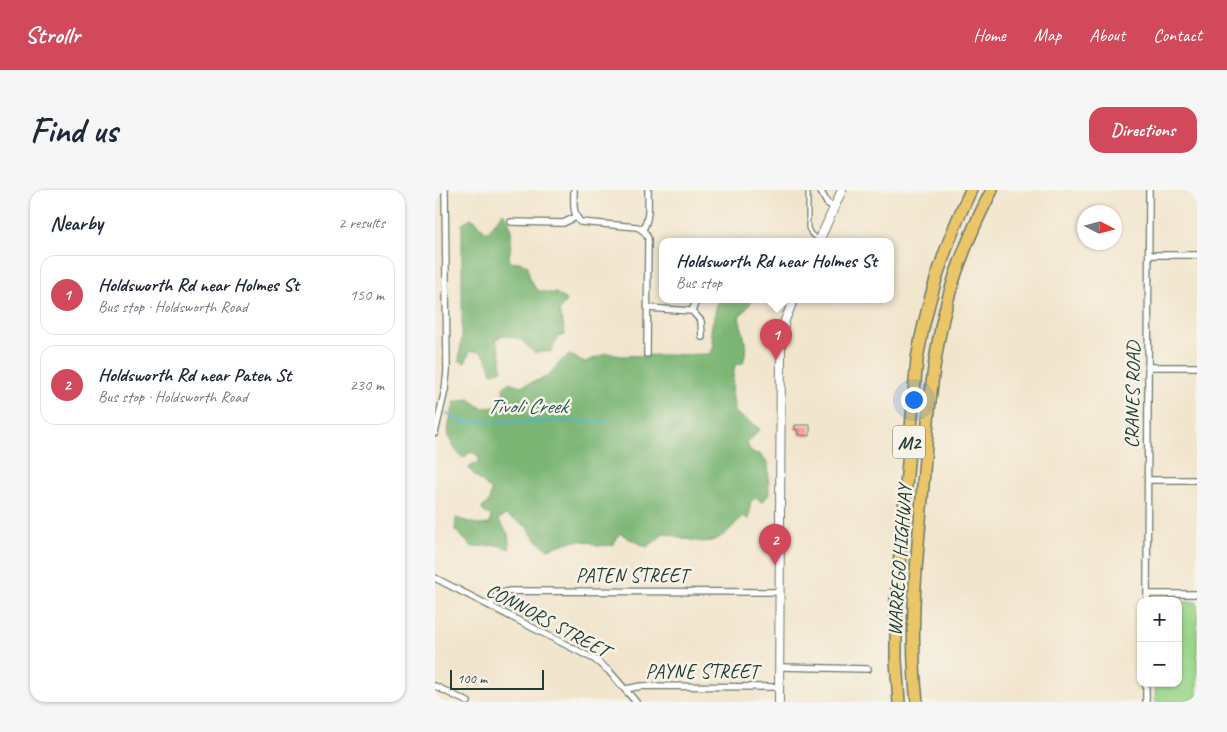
<!DOCTYPE html>
<html lang="en">
<head>
<meta charset="utf-8">
<style>
	:root { --surface:#fff; --page:#f6f6f7; --text:#1f2937; --muted:#747a83; --line:#e0e1e3; --accent:#d1495b }
	body { margin:0; font-family:Caveat,sans-serif; background:var(--page); color:var(--text) }
	.controls { position:absolute; right:15px; bottom:15px; display:grid; overflow:hidden; border-radius:10px; box-shadow:0 1px 4px #0004 }
	.controls button { width:45px; height:45px; display:grid; place-items:center; padding:0; border:0; border-bottom:1px solid var(--line); background:var(--surface); color:var(--text); font:25px sans-serif }
	.compass { position:absolute; left:642px; top:15px; width:45px; height:45px; border-radius:50%; background:var(--surface); box-shadow:0 1px 4px #0004; rotate:96deg }
	.scale { position:absolute; left:15px; bottom:12px; width:94px; box-sizing:border-box; padding-left:5px; border:2px solid #1f3d34; border-top:0; font-size:14px; line-height:18px; white-space:nowrap; color:#1f3d34; -webkit-text-stroke:4px #f7f3e8; paint-order:stroke }
	.you { position:absolute; left:478px; top:209px; width:18px; height:18px; margin:-12px; border:4px solid #fff; border-radius:50%; background:#1a73e8; box-shadow:0 0 0 8px #1a73e833 }
	.badge { display:grid; place-items:center; width:32px; height:32px; border-radius:50%; background:var(--accent); color:#fff; font-size:16px; font-weight:700 }
	.pin { position:absolute; translate:-50% -41px; filter:drop-shadow(0 1px 2px #0008) }
	.pin::after { content:''; position:absolute; top:26px; width:18px; height:15px; background:inherit; clip-path:polygon(0 0,100% 0,50% 100%) }
	.popup { position:absolute; left:224px; top:48px; width:235px; height:65px; box-sizing:border-box; display:grid; place-content:center; border-radius:10px; background:var(--surface); filter:drop-shadow(0 1px 4px #0005); font-size:16px; white-space:nowrap; color:var(--muted) }
	.popup b { font-size:19px; color:var(--text) }
	.popup::after { content:''; position:absolute; left:50%; top:100%; margin-left:-10px; border:10px solid transparent; border-top-color:var(--surface) }
	.list { margin:0; padding:0; list-style:none }
	h2 { display:flex; justify-content:space-between; align-items:center; height:65px; margin:0; padding:0 20px; font-size:21px }
	h2 small { font-size:16px; font-weight:400; color:var(--muted) }
	.list li { display:grid; grid-template-columns:32px 1fr auto; gap:15px; align-items:center; box-sizing:border-box; height:80px; margin:0 10px 10px; padding:0 10px; border:1px solid var(--line); border-radius:15px }
	.list b { display:block; font-size:19px; white-space:nowrap }
	.list p { margin:0; font-size:16px; white-space:nowrap; color:var(--muted) }
	.list em { font-size:16px; font-style:normal; color:var(--muted) }
	.map { position:relative; flex:none; width:762px; height:512px; overflow:hidden; border-radius:15px }
	header { display:flex; align-items:center; gap:30px; box-sizing:border-box; height:70px; padding:0 25px; background:var(--accent); color:#fff }
	header strong { font-size:24px }
	nav { display:flex; gap:28px; margin-inline-start:auto; font-size:18px }
	.intro { display:flex; align-items:center; justify-content:space-between; box-sizing:border-box; height:120px; padding:0 30px }
	h1 { margin:0; font-size:35px }
	.button { padding:12px 22px; border-radius:15px; background:var(--accent); color:#fff; font-size:18px; font-weight:700 }
	main { display:flex; gap:30px; padding:0 30px }
	aside { flex:1; background:var(--surface); border-radius:15px; box-shadow:0 1px 4px #0004 }
	.map>svg:first-child { display:block }
</style>
</head>
<body>
<header>
<strong>Strollr</strong>
<nav><a>Home</a><a>Map</a><a>About</a><a>Contact</a></nav>
</header>
<div class="intro"><h1>Find us</h1><a class="button">Directions</a></div>
<main>
<aside>
<h2>Nearby<small>2 results</small></h2>
<ul class="list">
<li><span class="badge">1</span><div><b>Holdsworth Rd near Holmes St</b><p>Bus stop · Holdsworth Road</p></div><em>150 m</em></li>
<li><span class="badge">2</span><div><b>Holdsworth Rd near Paten St</b><p>Bus stop · Holdsworth Road</p></div><em>230 m</em></li>
</ul>
</aside>
<div class="map">
<svg width="762" height="512" viewBox="0 0 762 512">
	<rect width="100%" height="100%" fill="#f7f3e8"/>
	<filter id="ink" filterUnits="userSpaceOnUse"><feTurbulence type="fractalNoise" baseFrequency=".02" numOctaves="2"/><feDisplacementMap in="SourceGraphic" scale="10" xChannelSelector="R" yChannelSelector="G"/><feConvolveMatrix kernelMatrix="1 2 1 2 8 2 1 2 1" color-interpolation-filters="sRGB"/></filter>
	<filter id="wash" filterUnits="userSpaceOnUse"><feTurbulence type="fractalNoise" baseFrequency=".0096" numOctaves="4" result="noise"/><feDisplacementMap in="SourceGraphic" scale="20" xChannelSelector="R" yChannelSelector="G"/><feGaussianBlur stdDeviation="1.12" result="paint"/><feColorMatrix in="noise" values="0 0 0 0 0 0 0 0 0 0 0 0 0 0 0 0 0 1.4 0 .05"/><feComposite in="paint" operator="in"/></filter>
	<g filter="url(#wash)">
		<rect width="100%" height="100%" fill="#f2e5cd"/>
		<path fill="#9ad589" stroke="#5c895e" d="M743 412H762V512H720L721 493H743Z"/>
		<path fill="#7bb675" stroke="#4d7a54" d="M68 23C80 34 76 54 74 68L77 73 85 72 93 76 95 90 102 100 114 103H121L131 110 124 122 128 133 130 145 122 147 117 161 100 163 85 149 67 145 61 150 66 166 67 180 57 183 53 171 46 162 35 161 30 173 24 170 27 147V34L36 28 42 32 51 42C59 37 61 29 68 23Z
			M283 109H318L312 118 304 127C308 144 314 156 308 173L300 175C297 192 296 206 301 223L325 239 312 254 317 263 325 264 333 274 334 304 327 313 321 307 315 313V321L313 329 307 326C277 363 269 352 228 343L223 349 212 357 193 348 185 343 178 355 162 356C147 345 129 354 113 359L100 349 91 336 71 325 63 329 73 344 75 359 62 355 37 357 20 340 21 328 45 335 55 334 56 325 50 323 46 319 54 312 56 300 40 286 33 277 43 272 44 266 36 262 28 268C8 249 12 237 20 212L34 209 47 218 62 217 69 210 68 198 74 192 86 196 112 187 126 171 135 165 150 172 172 163 187 166 274 164 279 157 276 140Z"/>
		<g fill="none" stroke-linecap="round" stroke-linejoin="round">
			<path stroke="#4db4cc" stroke-width="2" d="M12 224 26 232 175 231"/>
		</g>
		<g id="blocks">
			<path fill="#f3a295" d="M360 235H375V246L363 245V240H360Z"/>
		</g>
	</g>
	<g filter="url(#ink)">
		<use href="#blocks" fill-opacity="0" stroke="#69786a" stroke-width="1"/>
		<g fill="none" stroke-linecap="round" stroke-linejoin="round">
			<g stroke="#69786a" stroke-width="5.5">
				<path id="service" d="M373 0V38L376 44 384 49"/>
			</g>
			<g stroke="#69786a" stroke-width="8">
				<path id="minor" d="M139 0C139 12 137 22 145 32L202 37C208 40 211 42 213 49L212 164
					M385 0 392 13 399 17
					M76 32 128 33 141 27
					M208 39C215 28 213 14 213 0
					M714 65H762
					M213 118 257 121 262 109
					M257 121 266 131 267 147
					M714 177H762
					M0 243 10 200 12 181 10 0
					M713 290H762
					M0 388 159 469 174 481 201 512
					M712 404H762
					M712 411 714 0
					M55 416 62 405 74 401 345 402
					M345 477 433 479
					M0 496 33 512
					M191 499 206 496 344 497
					M711 512V493"/>
			</g>
			<g stroke="#69786a" stroke-width="10">
				<path id="tertiary" d="M384 51 407 0
					M344 512 346 150 350 130 359 109"/>
			</g>
			<g stroke="#69786a" stroke-width="14">
				<path id="motorway" d="M464 512 461 470V411L482 169C492 110 510 54 536 0
					M482 512C474 443 481 376 487 308 491 256 494 204 503 153 512 100 532 48 557 0"/>
			</g>
			<use href="#service" stroke="#fff" stroke-width="3"/>
			<use href="#minor" stroke="#fff" stroke-width="5.5"/>
			<use href="#tertiary" stroke="#fff" stroke-width="8"/>
			<use href="#motorway" stroke="#ebc669" stroke-width="11"/>
		</g>
	</g>
	<g text-anchor="middle" stroke-width="5" stroke-linejoin="round" paint-order="stroke">
		<rect fill="#f7f3e8" stroke="#60746a" stroke-width="1" x="458" y="235.5" width="32" height="33" rx="4"/>
		<g font-size="19" font-weight="bold" fill="#1f3d34">
			<text x="474" y="259">M2</text>
		</g>
		<g font-size="20" fill="#1f3d34" stroke="#f7f3e8">
			<text transform="translate(697 205) rotate(-89)" y="7">CRANES ROAD</text>
			<text transform="translate(464 370) rotate(-86)" y="7">WARREGO HIGHWAY</text>
			<text x="197" y="392">PATEN STREET</text>
			<text transform="translate(113 430) rotate(28)" y="7">CONNORS STREET</text>
			<text x="267" y="488">PAYNE STREET</text>
		</g>
		<g font-size="21" font-style="italic" fill="#2a5b5a" stroke="#f7f3e8">
			<text x="92" y="223">Tivoli Creek</text>
		</g>
	</g>
</svg>
<div class="controls">
<button>+</button>
<button>−</button>
</div>
<svg class="compass" viewBox="-18 -18 36 36"><path d="M0-13l5 13h-10z" fill="#e53935"/><path d="M0 13l5-13h-10z" fill="#747a83"/></svg>
<div class="scale">100 m</div>
<div class="you"></div>
<div class="pin badge" style="left:341px;top:170px">1</div>
<div class="popup"><b>Holdsworth Rd near Holmes St</b>Bus stop</div>
<div class="pin badge" style="left:340px;top:375px">2</div>
</div>
</main>
</body>
</html>
